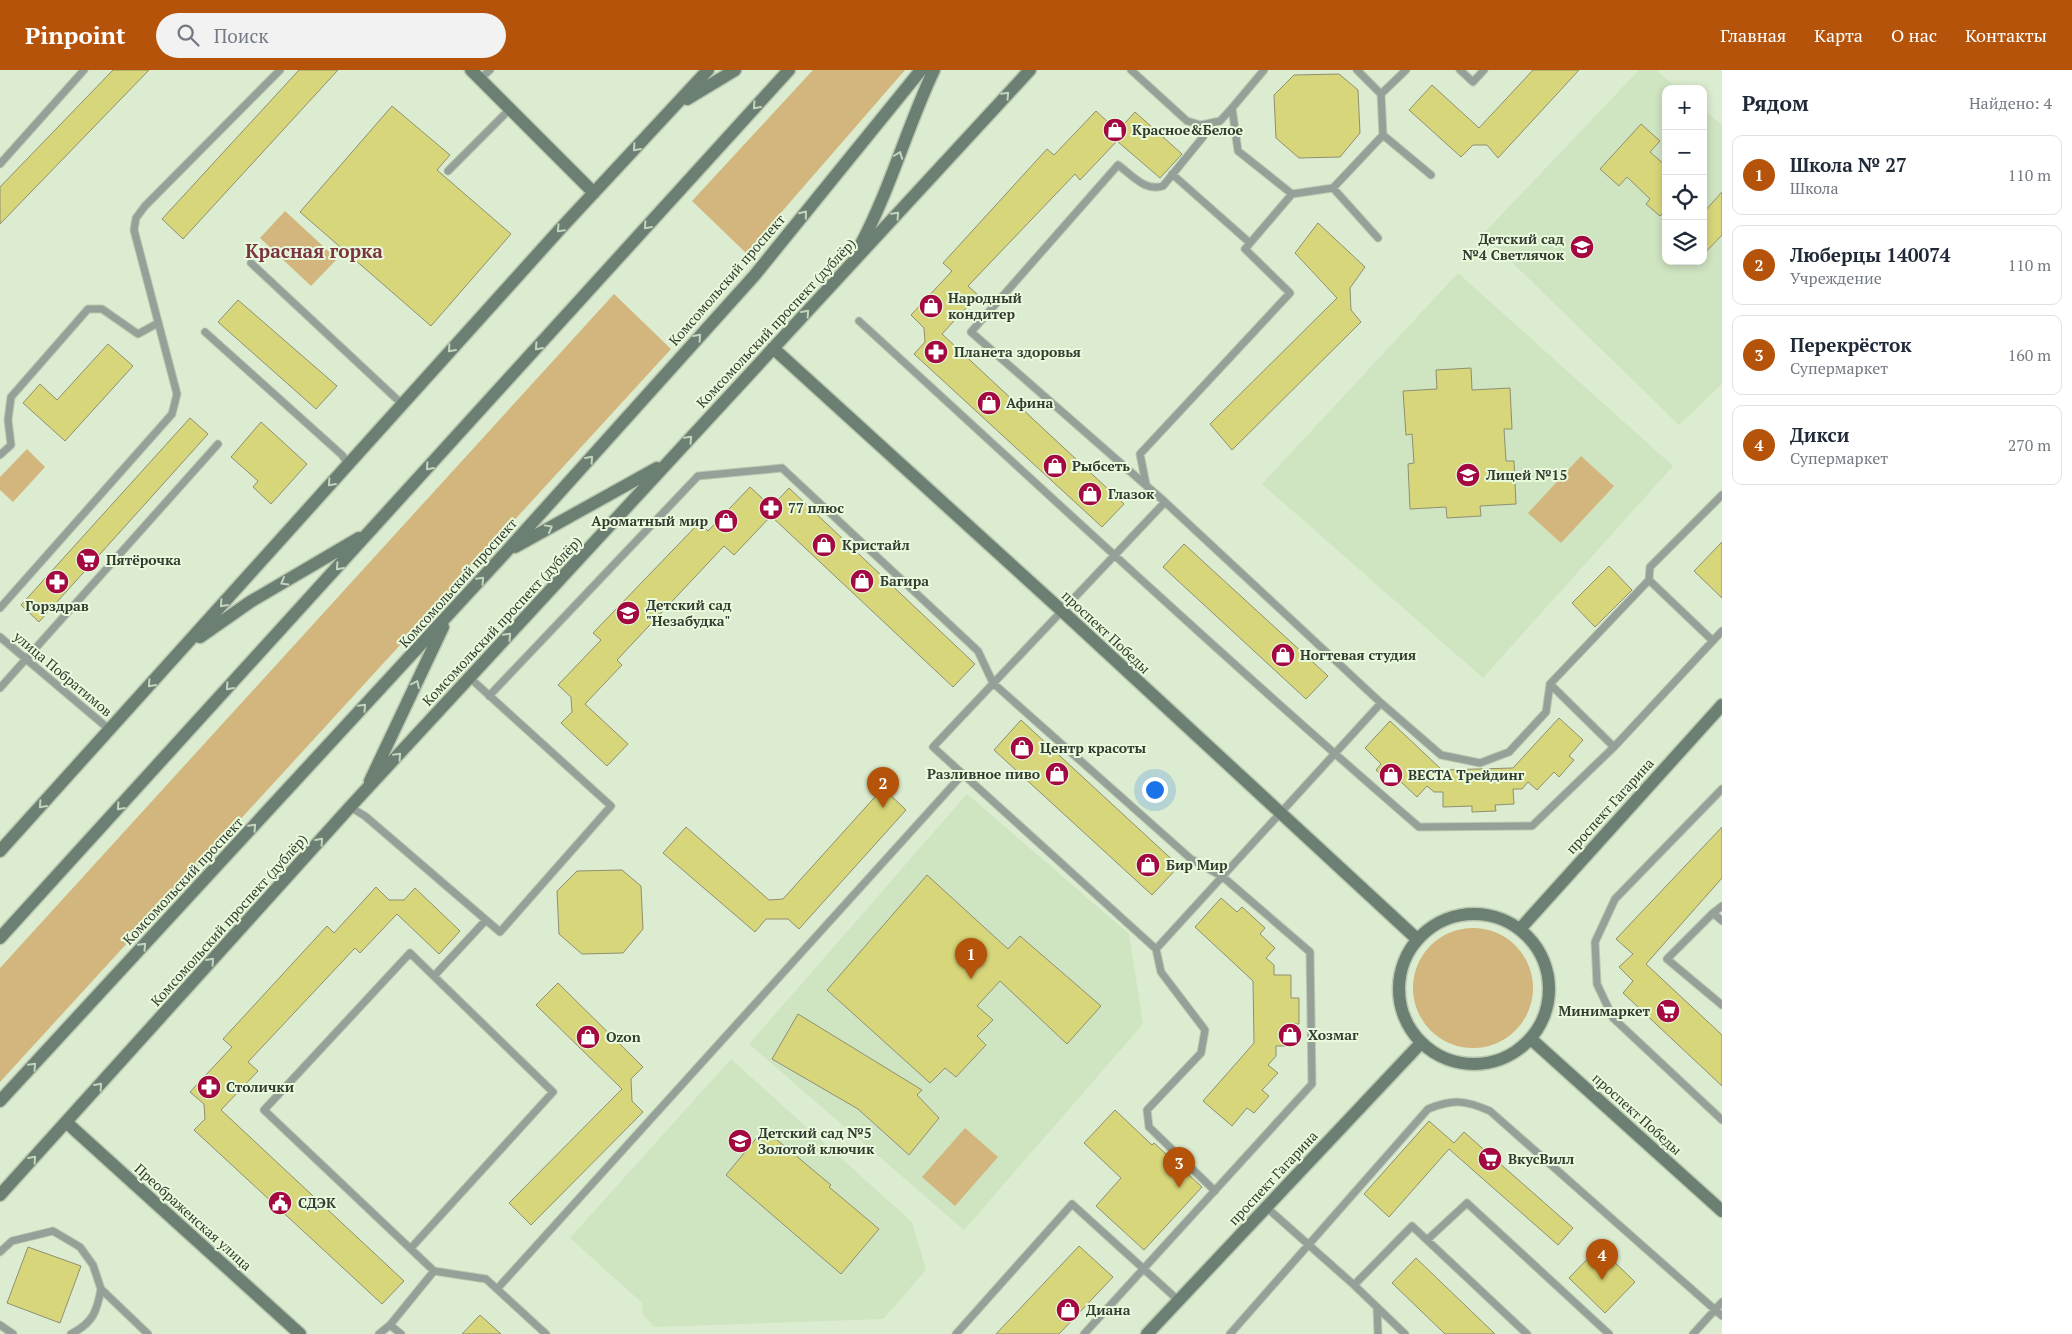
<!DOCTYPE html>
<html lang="ru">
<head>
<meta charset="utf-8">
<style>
	:root { --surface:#fff; --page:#f2f2f3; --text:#1f2937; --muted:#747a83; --line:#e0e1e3; --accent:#b45309 }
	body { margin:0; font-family:"PT Serif",serif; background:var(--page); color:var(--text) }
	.controls { position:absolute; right:15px; top:15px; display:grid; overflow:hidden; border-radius:10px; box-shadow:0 2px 8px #0003 }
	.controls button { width:45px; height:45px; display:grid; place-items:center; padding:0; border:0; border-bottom:1px solid var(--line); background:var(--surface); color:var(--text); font:25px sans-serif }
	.you { position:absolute; left:1154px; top:719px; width:18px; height:18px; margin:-12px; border:4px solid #fff; border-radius:50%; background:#1a73e8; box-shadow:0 0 0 8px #1a73e833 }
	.badge { display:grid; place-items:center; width:32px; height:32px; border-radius:50%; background:var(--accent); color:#fff; font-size:16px; font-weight:700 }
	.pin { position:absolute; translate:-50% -41px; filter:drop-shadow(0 1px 2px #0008) }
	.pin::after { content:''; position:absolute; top:26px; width:18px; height:15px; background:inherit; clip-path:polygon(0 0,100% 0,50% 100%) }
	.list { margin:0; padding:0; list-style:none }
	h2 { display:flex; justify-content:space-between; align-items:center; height:65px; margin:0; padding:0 20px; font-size:21px }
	h2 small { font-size:16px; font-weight:400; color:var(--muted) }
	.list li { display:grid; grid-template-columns:32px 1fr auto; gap:15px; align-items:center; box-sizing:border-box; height:80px; margin:0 10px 10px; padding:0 10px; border:1px solid var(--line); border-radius:10px }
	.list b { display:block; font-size:19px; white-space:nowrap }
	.list p { margin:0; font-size:16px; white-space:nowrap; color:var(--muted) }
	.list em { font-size:16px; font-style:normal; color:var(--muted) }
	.icon { flex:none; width:28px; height:28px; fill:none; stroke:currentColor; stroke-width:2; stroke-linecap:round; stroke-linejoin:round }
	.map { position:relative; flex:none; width:1722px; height:1264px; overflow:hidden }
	header { display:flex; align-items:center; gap:30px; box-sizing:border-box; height:70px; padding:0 25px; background:var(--accent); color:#fff }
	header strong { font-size:24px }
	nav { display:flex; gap:28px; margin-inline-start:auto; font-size:18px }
	.search { width:350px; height:45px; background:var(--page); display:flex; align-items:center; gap:12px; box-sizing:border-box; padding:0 18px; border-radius:28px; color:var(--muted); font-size:19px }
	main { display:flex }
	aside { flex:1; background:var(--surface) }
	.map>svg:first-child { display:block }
</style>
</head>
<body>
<header>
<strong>Pinpoint</strong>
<div class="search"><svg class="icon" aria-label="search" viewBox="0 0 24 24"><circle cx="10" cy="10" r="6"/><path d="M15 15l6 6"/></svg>Поиск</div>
<nav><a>Главная</a><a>Карта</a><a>О нас</a><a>Контакты</a></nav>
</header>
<main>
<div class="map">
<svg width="1722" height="1264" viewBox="0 0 1722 1264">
	<rect width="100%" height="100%" fill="#dcecd0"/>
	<path fill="#cfe4c1" d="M1639 0H1656L1679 19H1666V191H1703V39L1722 55V314L1679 355 1483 164Z
		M1458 203 1673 396 1483 608 1262 414Z
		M967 724 1129 864 1143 954 964 1160 749 974Z
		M731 989 912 1152 926 1200 883 1249 654 1257 643 1245 642 1233 570 1168Z"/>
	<path fill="#d2b67d" d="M813 0H905L746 183 692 131Z
		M285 141 337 189 311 216 260 168Z
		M614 224 671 279 0 1012V898Z
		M27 379 45 397 13 432 0 420V407Z
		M1581 386 1614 416 1561 473 1528 443Z
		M1413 918a60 60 0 1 1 120 0a60 60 0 1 1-120 0Z
		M965 1058 998 1087 955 1136 922 1107Z"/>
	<path fill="#d7d67a" stroke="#8f8f72" d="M113 0H149L0 154V117Z
		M299 0H338L183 169 162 149Z
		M1533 0H1579L1498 88 1487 75H1473L1461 87 1409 40 1432 15 1479 58Z
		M1339 4 1358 20 1360 63 1340 87 1299 88 1276 68 1274 25 1294 5Z
		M392 36 450 85 437 100 511 164 431 256 300 142Z
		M1096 41 1110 54H1124L1135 42 1182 84 1160 108 1117 71 1080 110 1075 104 968 216 978 225 942 264 1124 434 1102 457 914 284 925 272 924 258 911 245 952 201 943 193 1047 79 1054 85Z
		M1641 54 1660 71 1650 82 1666 96V140L1660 146 1646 134 1650 129 1627 107 1619 116 1600 99Z
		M1722 122V165L1703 185V143Z
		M1318 153 1365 197 1350 218 1351 240 1361 252 1232 380 1210 354 1337 228 1295 183Z
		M238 230 337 316 316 339 218 252Z
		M108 274 133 296 65 371 23 333 40 314 57 330Z
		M1471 298 1472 320 1510 318 1512 359H1504L1506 391H1514L1516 434 1480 436 1481 446 1447 448 1446 437 1410 439 1408 394 1414 393 1412 364 1406 365 1403 321 1437 319 1436 300Z
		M190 348 208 364 39 552 21 535Z
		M261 352 307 394 271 434 253 417 258 411 231 387Z
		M750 417 764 430H778L789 418 975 594 953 617 771 446 734 485 724 476 617 590 622 595 585 634 628 674 607 696 561 653 572 642 571 627 558 615 601 570 593 563 699 453 708 461Z
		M1722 472V528L1694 501Z
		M1184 474 1328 606 1306 629 1163 497Z
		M1609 496 1632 520 1595 557 1572 533Z
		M1559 648 1583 670 1569 686 1574 690 1559 707 1554 702 1537 720 1528 712 1522 719H1513L1514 734 1495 735 1496 741 1472 742V736L1443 737V722H1434L1427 716 1417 727 1400 711 1394 717 1376 700 1381 694 1365 678 1390 651 1442 700 1513 698Z
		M1021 650 1179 796 1152 825 994 680Z
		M883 718 906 740 799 859 788 849H766L755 862 663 783 686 757 769 830 783 829Z
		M1722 757V808L1646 894 1722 965V1016L1623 923 1633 911 1619 897 1633 884 1616 869Z
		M622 800 641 816 643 859 623 883 582 884 559 864 557 821 577 801Z
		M927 805 1008 879 1020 866 1101 936 1067 974 1000 911 977 936 993 950 977 966 986 975 956 1007 945 998 930 1013 827 920Z
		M376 817 389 830H404L415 818 460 861 439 884 397 844 360 883 355 878 248 992 258 1001 221 1040 404 1211 382 1234 194 1060 205 1049 204 1034 190 1022 232 977 223 969 327 856 334 863Z
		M1221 828 1237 842 1242 837 1265 858 1260 864 1275 878 1266 888 1274 895V905H1291V928H1299V954H1291V976H1276V986L1268 995 1278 1003 1262 1020 1269 1026 1254 1043 1247 1038 1232 1056 1203 1031 1254 973 1253 911 1195 857Z
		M558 913 643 997 631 1009 632 1031 643 1042 531 1155 509 1133 622 1019 536 935Z
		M798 944 922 1020 917 1025 939 1048 909 1085 858 1039 772 989Z
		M1115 1040 1152 1075 1154 1073 1202 1117 1144 1180 1096 1136 1121 1108 1084 1073Z
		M1429 1051 1454 1073 1464 1062 1573 1158 1558 1175 1449 1079 1389 1147 1364 1124Z
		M764 1059 831 1115 829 1117 879 1159 841 1204 726 1105Z
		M1079 1176 1113 1207 1059 1264H996Z
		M28 1177 81 1196 60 1253 7 1233Z
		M1599 1177 1635 1212 1605 1243 1569 1208Z
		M1416 1188 1495 1264H1445L1392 1213Z
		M480 1245 501 1264H462Z"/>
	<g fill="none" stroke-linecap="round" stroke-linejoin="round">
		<g stroke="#bac9b0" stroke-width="9">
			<path id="lane" d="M1131 0 1187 51 1201 55 1220 51 1232 38
				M1264 0 1232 38 1238 81 1292 124
				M1460 0 1473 12 1484 0
				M480 9 490 0
				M1381 24 1406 0
				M1383 65 1431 105
				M0 94 84 0
				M448 101 510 39
				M1172 104 1250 173
				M1333 118 1378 168
				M251 193 402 334
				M859 251C1045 421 1229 593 1419 757L1532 756 1614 677 1722 561
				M205 262 342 385 348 394
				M0 385 11 375 8 350 11 327 88 239H102L138 264 158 253
				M1146 414 1140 384 1290 223 1245 179 1292 124 1333 118 1383 65 1381 24 1357 0
				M1165 432 1381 633 1156 879 933 677Z
				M1165 432 971 262 1118 95C1132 105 1145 122 1163 116L1203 67 1201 55
				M0 538 172 344 177 324 134 160 136 148 145 136 280 0
				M0 567 110 660
				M1713 571 1649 510 1650 497 1722 425
				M1550 614 1614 677
				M0 618 218 374
				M489 626 698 406 782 398 978 581 993 613 1191 789 1223 807 1310 882 1312 1014 1084 1264
				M1381 633 1441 685 1480 693 1509 682 1546 642 1550 614 1649 510
				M1722 719 1615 829 1595 872 1597 914 1613 948 1722 1050
				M350 737 365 746 500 862 611 736 470 608
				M1713 843 1722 836
				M1722 851 1713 843 1667 889 1722 935
				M1156 879 1161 902 1205 960 1201 983 1147 1040 1149 1057 1215 1121
				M434 906 486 850
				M1266 1137 1354 1215
				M1427 1170 1467 1133 1609 1264
				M411 1178 553 1022 410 883 264 1040 434 1201 486 1209 546 1264
				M0 1182 12 1171 53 1161 80 1177 93 1195 101 1219 148 1264
				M497 1219 963 704
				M1377 1237 1378 1264
				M0 1255 13 1264
				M390 1255 401 1264
				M71 1264C93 1253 97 1241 101 1219
				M379 1264 390 1255 434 1201
				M956 1264 1072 1134 1178 1230
				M1230 1264 1428 1039C1453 1029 1465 1030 1490 1041L1722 1246
				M1405 1264 1354 1215 1412 1156 1527 1264
				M1693 1264 1722 1232"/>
		</g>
		<g stroke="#bac9b0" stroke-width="15">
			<path id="secondary" d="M471 0 594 123
				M687 29 735 0
				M860 176C890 120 907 57 934 0
				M773 278 1061 540 1417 869
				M515 477 657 398
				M200 567 250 532 359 468
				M370 711 443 557
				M0 781 562 157 708 0
				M1399 919a75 75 0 1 1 150 0a75 75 0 1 1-150 0Z
				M1520 859 1722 635
				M0 868 789 0
				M1531 969 1722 1141
				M0 1031 506 482 754 206 921 0
				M66 1052 300 1264
				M0 1125 350 737 1030 0
				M1147 1264 1421 973"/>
		</g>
		<use href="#lane" stroke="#94a098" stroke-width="7"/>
		<use href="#secondary" stroke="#6c7f73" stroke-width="12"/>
	</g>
	<defs><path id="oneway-chevron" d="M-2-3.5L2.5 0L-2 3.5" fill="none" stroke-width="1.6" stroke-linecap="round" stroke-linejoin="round" transform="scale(1.25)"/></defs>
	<g stroke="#c4d5bd">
		<use href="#oneway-chevron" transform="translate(1006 25) rotate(-47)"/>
		<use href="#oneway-chevron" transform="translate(756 36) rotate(132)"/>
		<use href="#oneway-chevron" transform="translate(636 78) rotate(132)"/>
		<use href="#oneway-chevron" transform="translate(899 85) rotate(-69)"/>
		<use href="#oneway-chevron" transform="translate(804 144) rotate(-51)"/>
		<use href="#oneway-chevron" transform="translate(896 145) rotate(-47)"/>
		<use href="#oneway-chevron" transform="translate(647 156) rotate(132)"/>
		<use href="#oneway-chevron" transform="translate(560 159) rotate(133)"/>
		<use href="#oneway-chevron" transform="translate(806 243) rotate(-48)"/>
		<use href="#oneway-chevron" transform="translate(698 267) rotate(-48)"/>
		<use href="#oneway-chevron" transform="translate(538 277) rotate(132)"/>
		<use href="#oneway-chevron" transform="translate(451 279) rotate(132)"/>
		<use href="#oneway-chevron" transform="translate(689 369) rotate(-47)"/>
		<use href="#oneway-chevron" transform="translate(590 389) rotate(-48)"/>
		<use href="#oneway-chevron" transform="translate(429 397) rotate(132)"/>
		<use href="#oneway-chevron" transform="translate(331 413) rotate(132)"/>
		<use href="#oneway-chevron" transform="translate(549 458) rotate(-29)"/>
		<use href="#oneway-chevron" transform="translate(339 497) rotate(132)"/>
		<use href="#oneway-chevron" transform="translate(481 510) rotate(-47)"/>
		<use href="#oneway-chevron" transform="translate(284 512) rotate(150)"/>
		<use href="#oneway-chevron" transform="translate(223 534) rotate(132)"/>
		<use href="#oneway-chevron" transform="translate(508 566) rotate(-47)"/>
		<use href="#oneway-chevron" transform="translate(151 614) rotate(132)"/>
		<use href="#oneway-chevron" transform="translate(416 614) rotate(-65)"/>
		<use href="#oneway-chevron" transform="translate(229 617) rotate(132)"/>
		<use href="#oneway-chevron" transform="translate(363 637) rotate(-47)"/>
		<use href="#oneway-chevron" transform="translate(398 686) rotate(-47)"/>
		<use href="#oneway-chevron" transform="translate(42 735) rotate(132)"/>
		<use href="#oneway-chevron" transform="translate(120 737) rotate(132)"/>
		<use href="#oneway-chevron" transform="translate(253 757) rotate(-47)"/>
		<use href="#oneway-chevron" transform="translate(320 771) rotate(-48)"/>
		<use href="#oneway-chevron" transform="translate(143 876) rotate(-47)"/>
		<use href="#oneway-chevron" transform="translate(211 891) rotate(-48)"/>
		<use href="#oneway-chevron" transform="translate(33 996) rotate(-47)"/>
		<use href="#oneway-chevron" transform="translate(99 1016) rotate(-48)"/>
		<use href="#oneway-chevron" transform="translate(33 1089) rotate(-48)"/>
	</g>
	<defs>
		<g id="shop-disc" transform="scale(1.25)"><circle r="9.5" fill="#a30840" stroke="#e9fadd"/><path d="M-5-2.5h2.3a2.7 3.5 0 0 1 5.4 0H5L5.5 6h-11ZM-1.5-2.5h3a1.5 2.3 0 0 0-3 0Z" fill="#fff"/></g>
		<g id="school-disc" transform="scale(1.25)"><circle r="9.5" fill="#a30840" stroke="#e9fadd"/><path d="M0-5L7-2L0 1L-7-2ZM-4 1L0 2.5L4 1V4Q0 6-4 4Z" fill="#fff"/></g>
		<g id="pharmacy-disc" transform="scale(1.25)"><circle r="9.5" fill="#a30840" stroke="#e9fadd"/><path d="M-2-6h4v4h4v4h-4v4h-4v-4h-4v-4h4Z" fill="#fff"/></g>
		<g id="supermarket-disc" transform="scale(1.25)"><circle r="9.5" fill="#a30840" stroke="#e9fadd"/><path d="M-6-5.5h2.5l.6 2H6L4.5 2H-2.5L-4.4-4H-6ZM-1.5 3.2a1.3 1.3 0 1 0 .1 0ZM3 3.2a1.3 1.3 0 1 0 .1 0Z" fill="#fff"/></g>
		<g id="civic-disc" transform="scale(1.25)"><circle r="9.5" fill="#a30840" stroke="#e9fadd"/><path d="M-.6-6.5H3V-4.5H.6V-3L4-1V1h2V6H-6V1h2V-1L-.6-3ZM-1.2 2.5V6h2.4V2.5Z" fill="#fff"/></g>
	</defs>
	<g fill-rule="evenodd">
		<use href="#shop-disc" x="1115" y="60"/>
		<use href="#school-disc" x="1582" y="177"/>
		<use href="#shop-disc" x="931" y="236"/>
		<use href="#pharmacy-disc" x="936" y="282"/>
		<use href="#shop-disc" x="989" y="333"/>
		<use href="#shop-disc" x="1055" y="396"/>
		<use href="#school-disc" x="1468" y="405"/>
		<use href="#shop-disc" x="1090" y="424"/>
		<use href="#pharmacy-disc" x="771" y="438"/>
		<use href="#shop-disc" x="726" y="451"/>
		<use href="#shop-disc" x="824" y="475"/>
		<use href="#supermarket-disc" x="88" y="490"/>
		<use href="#shop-disc" x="862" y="511"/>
		<use href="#pharmacy-disc" x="57" y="512"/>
		<use href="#school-disc" x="628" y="543"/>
		<use href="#shop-disc" x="1283" y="585"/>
		<use href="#shop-disc" x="1022" y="678"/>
		<use href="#shop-disc" x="1057" y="704"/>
		<use href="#shop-disc" x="1391" y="705"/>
		<use href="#shop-disc" x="1148" y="795"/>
		<use href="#supermarket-disc" x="1668" y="941"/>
		<use href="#shop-disc" x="1290" y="965"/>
		<use href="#shop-disc" x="588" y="967"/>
		<use href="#pharmacy-disc" x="209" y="1017"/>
		<use href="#school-disc" x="740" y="1071"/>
		<use href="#supermarket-disc" x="1490" y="1089"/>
		<use href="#civic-disc" x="280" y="1133"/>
		<use href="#shop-disc" x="1068" y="1240"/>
	</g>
	<g text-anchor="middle" stroke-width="4" stroke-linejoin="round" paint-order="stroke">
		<g font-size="14" font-weight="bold" fill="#343b30" stroke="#e9fadd" text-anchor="start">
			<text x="1132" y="65">Красное&amp;Белое</text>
			<text x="1564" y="174" text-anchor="end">Детский сад<tspan x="1564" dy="16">№4 Светлячок</tspan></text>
			<text x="948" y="233">Народный<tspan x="948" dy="16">кондитер</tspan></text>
			<text x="954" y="287">Планета здоровья</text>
			<text x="1006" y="338">Афина</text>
			<text x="1072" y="401">Рыбсеть</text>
			<text x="1486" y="410">Лицей №15</text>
			<text x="1108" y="429">Глазок</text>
			<text x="788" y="443">77 плюс</text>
			<text x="708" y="456" text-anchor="end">Ароматный мир</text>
			<text x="842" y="480">Кристайл</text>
			<text x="106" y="495">Пятёрочка</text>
			<text x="880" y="516">Багира</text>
			<text x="646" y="540">Детский сад<tspan x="646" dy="16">"Незабудка"</tspan></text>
			<text x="57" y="541" text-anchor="middle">Горздрав</text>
			<text x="1300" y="590">Ногтевая студия</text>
			<text x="1040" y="683">Центр красоты</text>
			<text x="1040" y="709" text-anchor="end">Разливное пиво</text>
			<text x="1408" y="710">ВЕСТА Трейдинг</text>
			<text x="1166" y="800">Бир Мир</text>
			<text x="1650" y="946" text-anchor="end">Минимаркет</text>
			<text x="1308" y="970">Хозмаг</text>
			<text x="606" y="972">Ozon</text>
			<text x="226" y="1022">Столички</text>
			<text x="758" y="1068">Детский сад №5<tspan x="758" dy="16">Золотой ключик</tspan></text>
			<text x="1508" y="1094">ВкусВилл</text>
			<text x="298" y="1138">СДЭК</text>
			<text x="1086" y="1245">Диана</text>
		</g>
		<g font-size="14" fill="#343b30" stroke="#e9fadd">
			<text transform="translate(727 210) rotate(-49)" y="5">Комсомольский проспект</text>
			<text transform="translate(776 253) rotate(-47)" y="5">Комсомольский проспект (дублёр)</text>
			<text transform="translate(458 513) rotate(-48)" y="5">Комсомольский проспект</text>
			<text transform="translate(502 551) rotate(-47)" y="5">Комсомольский проспект (дублёр)</text>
			<text transform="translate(1106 562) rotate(43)" y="5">проспект Победы</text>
			<text transform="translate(63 604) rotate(40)" y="5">улица Побратимов</text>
			<text transform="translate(1610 736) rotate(-48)" y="5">проспект Гагарина</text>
			<text transform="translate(183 811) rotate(-47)" y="5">Комсомольский проспект</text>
			<text transform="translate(229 850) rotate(-48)" y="5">Комсомольский проспект (дублёр)</text>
			<text transform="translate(1637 1044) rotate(42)" y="5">проспект Победы</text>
			<text transform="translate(1273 1108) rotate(-47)" y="5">проспект Гагарина</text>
			<text transform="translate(193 1147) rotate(42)" y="5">Преображенская улица</text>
		</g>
		<g font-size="19" font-weight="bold" fill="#7c3442" stroke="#e9fadd">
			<text x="314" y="188">Красная горка</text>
		</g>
	</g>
</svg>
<div class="controls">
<button>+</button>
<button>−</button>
<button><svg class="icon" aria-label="locate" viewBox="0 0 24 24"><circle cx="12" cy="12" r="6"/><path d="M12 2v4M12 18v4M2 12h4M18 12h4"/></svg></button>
<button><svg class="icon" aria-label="layers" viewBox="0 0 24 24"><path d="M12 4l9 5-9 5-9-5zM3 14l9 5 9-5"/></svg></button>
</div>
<div class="you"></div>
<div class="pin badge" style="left:971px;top:909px">1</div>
<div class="pin badge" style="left:883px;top:738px">2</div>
<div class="pin badge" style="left:1179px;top:1118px">3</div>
<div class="pin badge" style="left:1602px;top:1210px">4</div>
</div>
<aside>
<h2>Рядом<small>Найдено: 4</small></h2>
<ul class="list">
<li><span class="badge">1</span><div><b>Школа № 27</b><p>Школа</p></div><em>110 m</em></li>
<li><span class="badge">2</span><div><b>Люберцы 140074</b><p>Учреждение</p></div><em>110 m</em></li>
<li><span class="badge">3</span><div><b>Перекрёсток</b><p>Супермаркет</p></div><em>160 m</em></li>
<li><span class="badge">4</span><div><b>Дикси</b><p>Супермаркет</p></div><em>270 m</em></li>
</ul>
</aside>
</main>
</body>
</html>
